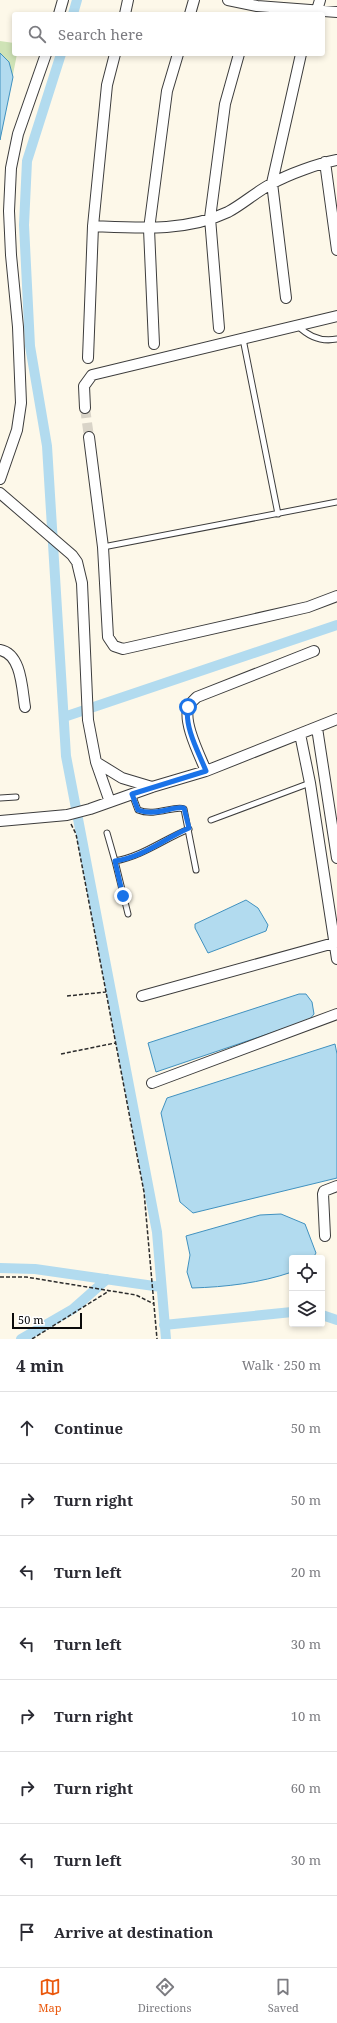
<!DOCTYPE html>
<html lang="en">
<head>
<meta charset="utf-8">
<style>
	:root { --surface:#fff; --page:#f7f7f7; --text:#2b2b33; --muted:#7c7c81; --line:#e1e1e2; --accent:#ea580c }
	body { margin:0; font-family:"Noto Serif",serif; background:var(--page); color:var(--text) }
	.controls { position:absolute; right:12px; bottom:12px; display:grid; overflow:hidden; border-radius:4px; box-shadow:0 2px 6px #0003 }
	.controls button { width:36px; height:36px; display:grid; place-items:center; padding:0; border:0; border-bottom:1px solid var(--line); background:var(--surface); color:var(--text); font:20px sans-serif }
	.scale { position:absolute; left:12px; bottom:10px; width:70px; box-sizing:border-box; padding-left:4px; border:2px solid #0a0a0a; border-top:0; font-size:11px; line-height:14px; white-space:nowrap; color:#0a0a0a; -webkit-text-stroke:3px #fff; paint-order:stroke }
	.stop { position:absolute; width:12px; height:12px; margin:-9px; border:3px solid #1a73e8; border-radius:50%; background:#fff }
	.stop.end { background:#1a73e8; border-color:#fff; box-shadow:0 1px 4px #0008 }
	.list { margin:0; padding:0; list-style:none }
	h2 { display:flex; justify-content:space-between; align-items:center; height:52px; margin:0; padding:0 16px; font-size:17px }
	h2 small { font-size:13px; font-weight:400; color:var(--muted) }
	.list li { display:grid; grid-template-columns:26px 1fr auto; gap:12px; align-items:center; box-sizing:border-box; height:72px; padding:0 16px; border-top:1px solid var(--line) }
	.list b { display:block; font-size:15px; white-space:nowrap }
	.list em { font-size:13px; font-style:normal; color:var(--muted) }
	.icon { flex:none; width:22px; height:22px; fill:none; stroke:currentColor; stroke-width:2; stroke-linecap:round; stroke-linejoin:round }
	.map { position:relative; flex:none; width:337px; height:1339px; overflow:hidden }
	.search { position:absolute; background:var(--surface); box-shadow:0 2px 6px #0003; left:12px; right:12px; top:12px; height:44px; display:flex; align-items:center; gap:10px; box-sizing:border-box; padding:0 14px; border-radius:4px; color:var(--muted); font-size:15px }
	.sheet { height:628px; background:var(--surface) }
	nav { display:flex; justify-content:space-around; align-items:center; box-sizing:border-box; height:56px; border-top:1px solid var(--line); background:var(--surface); font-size:11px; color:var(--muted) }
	nav a { display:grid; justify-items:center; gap:2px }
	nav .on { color:var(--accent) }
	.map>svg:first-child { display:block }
</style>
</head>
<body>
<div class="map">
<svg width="337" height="1339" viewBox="0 0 337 1339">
	<rect width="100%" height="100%" fill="#fdf8e9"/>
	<path fill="#cfe3b6" d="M0 41 14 43V54H17L0 140Z"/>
	<path fill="#b2dbef" stroke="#4091bf" d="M0 53 9 62 13 77 0 140Z
		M246 900 258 908 268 925 266 931 208 953 195 928V924Z
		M299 994H306L312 1002 314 1014 309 1020 156 1072 148 1043Z
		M335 1044 337 1054V1178L193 1213 180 1202 161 1113 167 1098Z
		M281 1214 305 1224 316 1253 313 1258H292V1272C260 1283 226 1287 192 1288L187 1272 190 1255 186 1236 260 1215Z"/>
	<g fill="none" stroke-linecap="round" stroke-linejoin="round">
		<path stroke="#b2dbef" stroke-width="10" d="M73 14 77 0
			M61 54 27 161 24 225 30 346 47 446 66 756 157 1232 166 1339
			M64 717 337 625
			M0 1268 35 1269 161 1287
			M322 1315 337 1320
			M164 1325 292 1312
			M21 1339 73 1309 107 1279"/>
		<path stroke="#d9d4c8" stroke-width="10" stroke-dasharray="10 5" stroke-linecap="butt" d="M85 408 89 437"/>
		<g stroke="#3d3d3d" stroke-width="7">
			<path id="lane" d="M298 326C309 337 322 342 337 339
				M243 339 278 514
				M103 547 337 502
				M132 794 138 810C155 817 175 805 184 809L196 870
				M0 798 16 797
				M211 820 310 783
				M107 833 115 861
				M128 914 115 861C143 856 164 839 189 829"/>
		</g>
		<g stroke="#3d3d3d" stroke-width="12">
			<path id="street" d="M228 0 257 6 337 12
				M317 10 320 0
				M59 14 63 0
				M125 14 128 0
				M190 14 194 0
				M325 162 337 250
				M93 226C138 228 186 232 228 212 243 204 256 192 271 184 289 174 317 164 337 160
				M286 298 272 183 301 54
				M219 328 210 218 225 104 239 54
				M154 344 149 229 167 91 178 54
				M88 358 93 226 107 85 115 54
				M85 408 84 386 92 375 337 316
				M89 437 103 547 108 637 114 646 123 649 308 607 337 596
				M0 479 17 430 21 403 18 327 11 255 9 211 11 168 18 134 46 54
				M0 493 72 555 77 562 82 583 88 720 96 762 110 802
				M0 650C22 654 22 690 25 707
				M317 728 337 858
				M300 734 310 783 337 959
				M96 762 122 778 152 787
				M206 771C200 756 182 721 189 706 191 702 194 700 197 697L314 651
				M0 821 67 815 90 809 152 787 206 771 337 719
				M142 996 334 943
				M152 1083 337 1014
				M325 1236 323 1194 324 1191 337 1186"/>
		</g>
		<path stroke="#2c2c2c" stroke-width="1.5" stroke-dasharray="4 2" stroke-linecap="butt" d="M71 824 76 834 144 1192 157 1339
			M67 996 106 992
			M61 1054 115 1043
			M0 1277H26L136 1295 154 1304
			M32 1339 109 1291"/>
		<use href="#lane" stroke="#fff" stroke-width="5"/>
		<use href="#street" stroke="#fff" stroke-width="10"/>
	</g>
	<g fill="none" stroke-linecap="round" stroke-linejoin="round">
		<path stroke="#1a73e8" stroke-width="5" d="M123 896 115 861C143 857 164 839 189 828L184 808C175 805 156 817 138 810L132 794 206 771C199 753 184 727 188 707"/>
	</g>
</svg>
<div class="controls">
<button><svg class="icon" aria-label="locate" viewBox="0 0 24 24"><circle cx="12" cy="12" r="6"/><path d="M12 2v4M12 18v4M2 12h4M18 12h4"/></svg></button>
<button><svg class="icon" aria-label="layers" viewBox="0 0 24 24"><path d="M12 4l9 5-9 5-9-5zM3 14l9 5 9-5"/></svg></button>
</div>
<div class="scale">50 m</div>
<div class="stop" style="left:188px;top:707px"></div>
<div class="stop end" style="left:123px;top:896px"></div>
<div class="search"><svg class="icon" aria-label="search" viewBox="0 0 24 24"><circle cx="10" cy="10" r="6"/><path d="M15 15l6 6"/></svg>Search here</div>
</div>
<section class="sheet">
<h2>4 min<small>Walk · 250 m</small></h2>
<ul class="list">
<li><svg class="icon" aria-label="ahead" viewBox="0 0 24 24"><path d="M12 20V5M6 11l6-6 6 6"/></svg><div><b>Continue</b></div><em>50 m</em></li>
<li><svg class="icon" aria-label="right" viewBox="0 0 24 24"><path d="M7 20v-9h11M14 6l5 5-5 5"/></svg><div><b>Turn right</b></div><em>50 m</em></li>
<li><svg class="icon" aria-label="left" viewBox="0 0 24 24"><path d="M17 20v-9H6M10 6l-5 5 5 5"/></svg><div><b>Turn left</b></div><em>20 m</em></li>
<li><svg class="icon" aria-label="left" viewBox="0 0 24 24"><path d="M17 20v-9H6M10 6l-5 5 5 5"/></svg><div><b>Turn left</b></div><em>30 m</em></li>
<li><svg class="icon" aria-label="right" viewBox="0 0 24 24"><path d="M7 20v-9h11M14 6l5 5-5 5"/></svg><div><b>Turn right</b></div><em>10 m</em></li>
<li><svg class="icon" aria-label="right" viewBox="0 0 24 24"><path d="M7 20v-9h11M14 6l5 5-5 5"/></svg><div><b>Turn right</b></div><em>60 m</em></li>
<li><svg class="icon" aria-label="left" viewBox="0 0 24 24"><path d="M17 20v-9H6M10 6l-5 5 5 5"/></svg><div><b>Turn left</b></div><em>30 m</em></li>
<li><svg class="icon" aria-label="arrive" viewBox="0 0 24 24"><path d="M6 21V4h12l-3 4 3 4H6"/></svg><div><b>Arrive at destination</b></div></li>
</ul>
</section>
<nav>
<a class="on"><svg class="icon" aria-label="map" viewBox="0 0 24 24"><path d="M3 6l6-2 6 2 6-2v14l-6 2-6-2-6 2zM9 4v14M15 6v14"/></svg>Map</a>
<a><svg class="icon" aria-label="directions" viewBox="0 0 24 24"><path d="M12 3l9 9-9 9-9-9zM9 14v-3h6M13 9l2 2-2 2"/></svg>Directions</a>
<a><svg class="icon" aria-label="saved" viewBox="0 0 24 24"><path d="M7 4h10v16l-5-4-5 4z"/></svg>Saved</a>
</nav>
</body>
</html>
